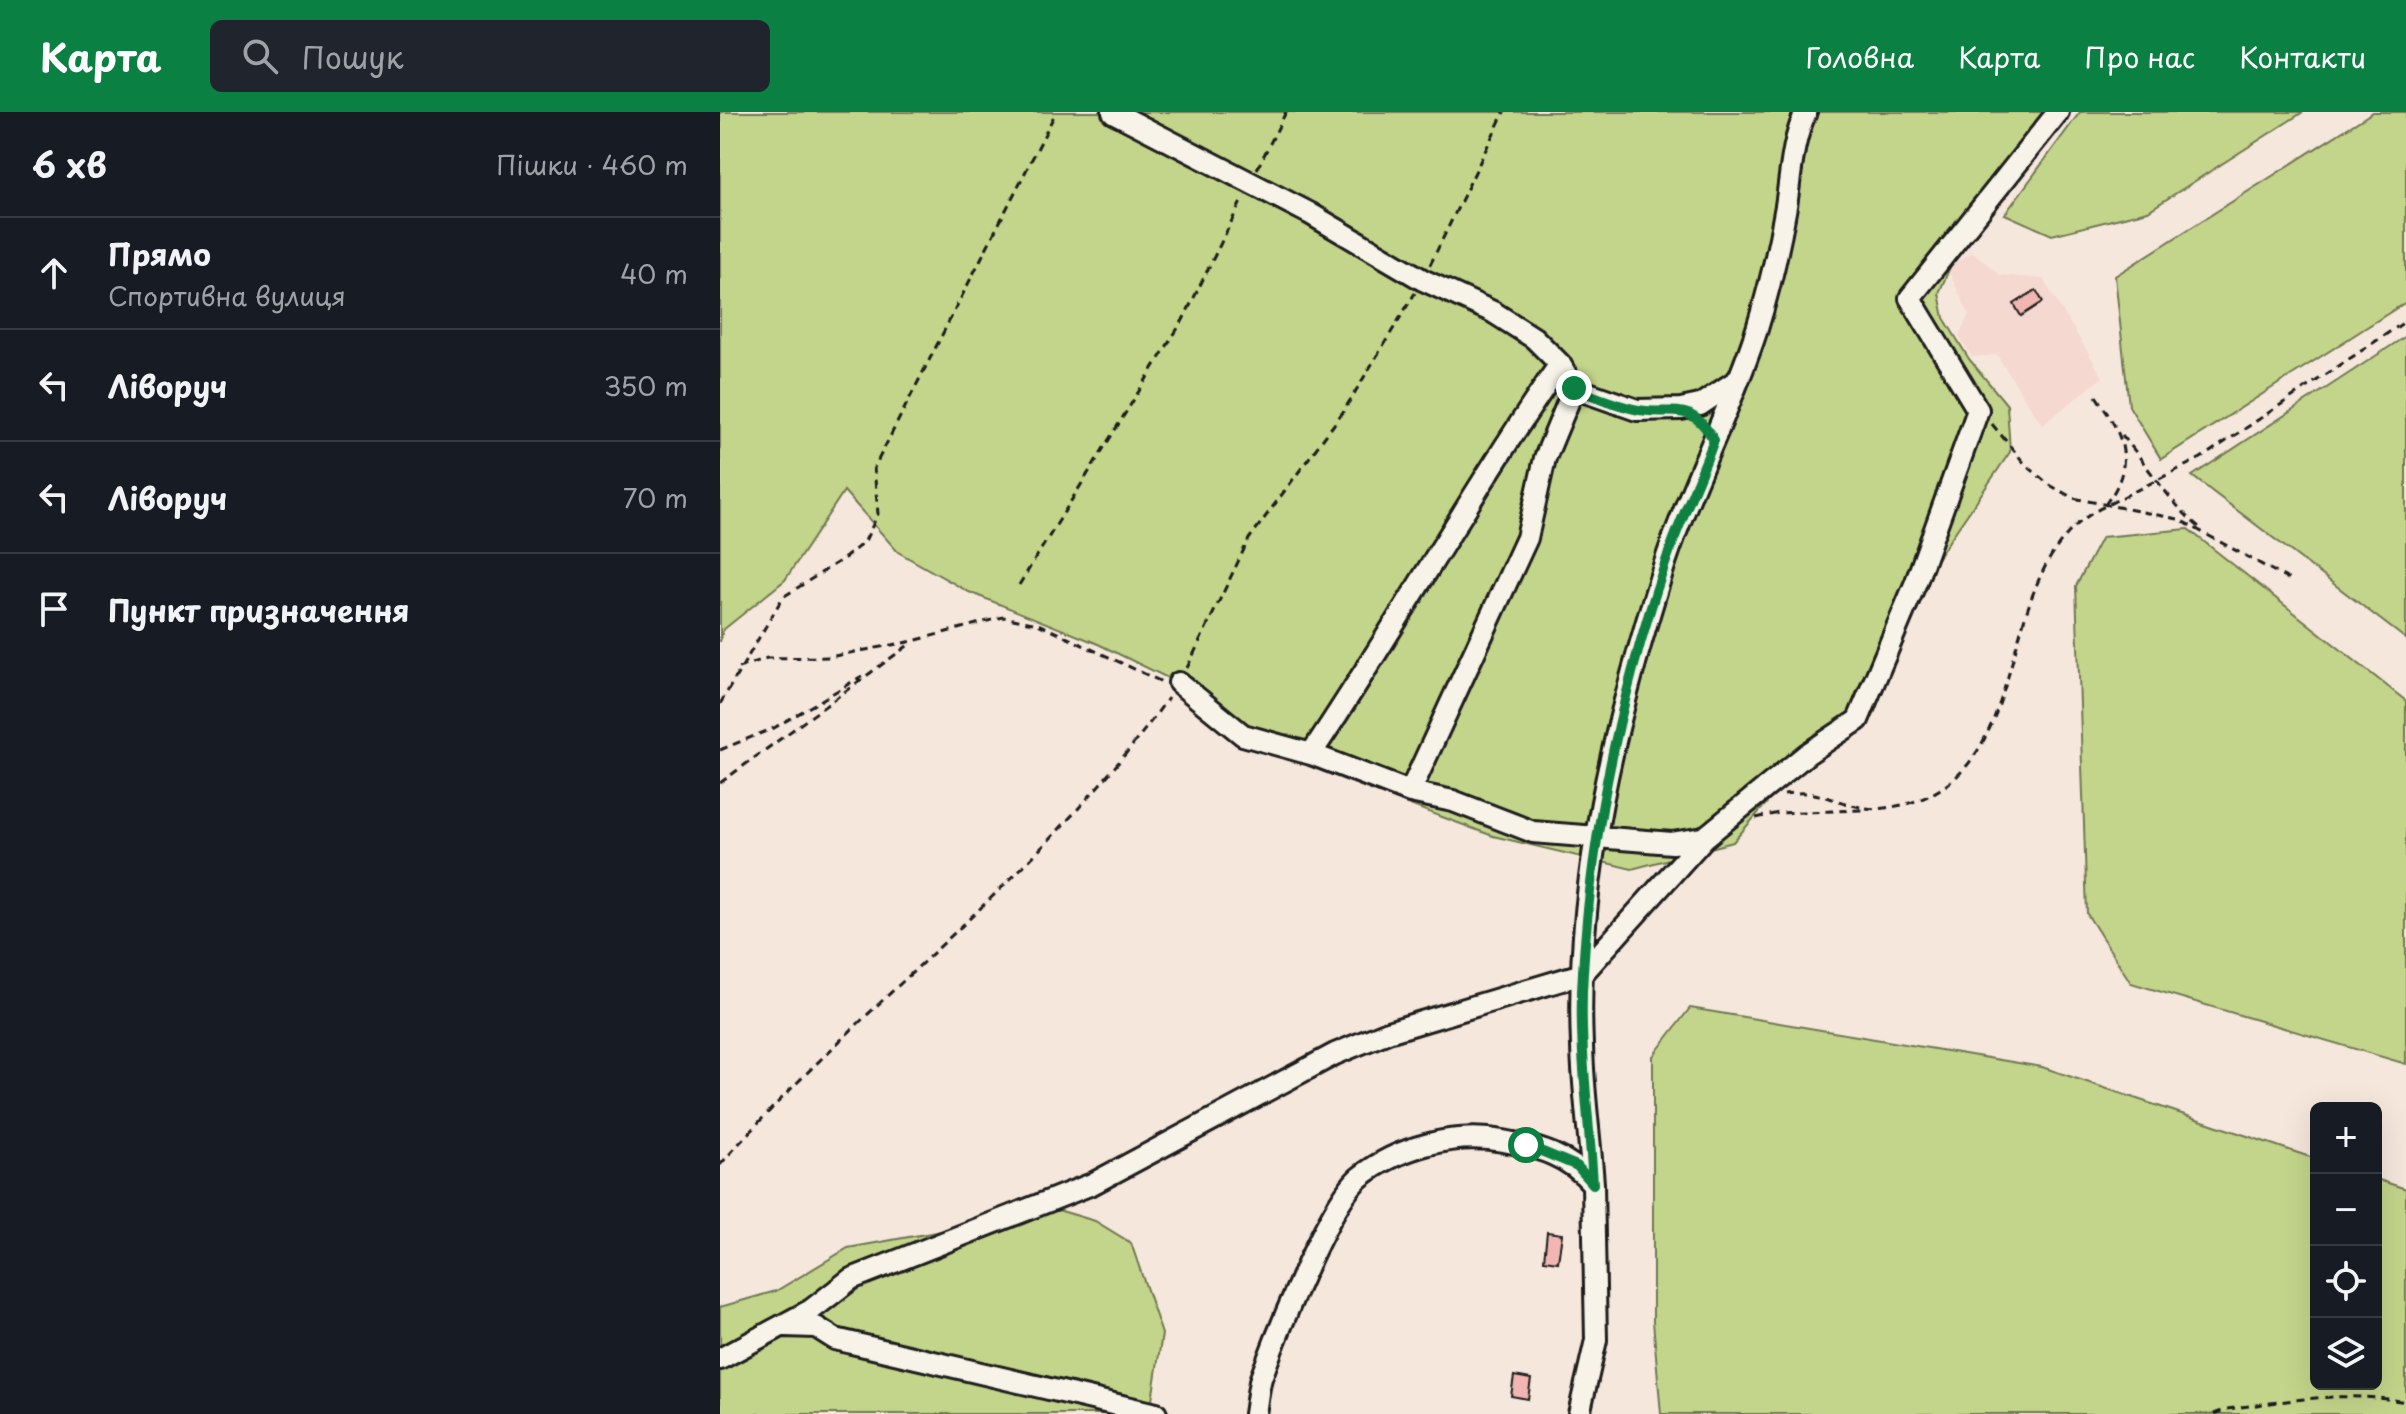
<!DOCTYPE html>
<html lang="uk">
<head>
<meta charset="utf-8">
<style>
	:root { --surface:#171b24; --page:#20242c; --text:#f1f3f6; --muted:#9ea1a6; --line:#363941; --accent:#0b8043 }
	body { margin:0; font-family:"Playpen Sans",sans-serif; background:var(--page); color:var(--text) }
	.controls { position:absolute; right:24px; bottom:24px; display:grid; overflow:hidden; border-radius:12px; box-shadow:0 8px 32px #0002 }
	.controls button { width:72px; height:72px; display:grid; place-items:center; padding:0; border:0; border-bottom:2px solid var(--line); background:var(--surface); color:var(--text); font:40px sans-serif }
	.stop { position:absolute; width:24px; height:24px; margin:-18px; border:6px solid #0b8043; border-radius:50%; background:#fff }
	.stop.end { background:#0b8043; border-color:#fff; box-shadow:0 2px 8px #0008 }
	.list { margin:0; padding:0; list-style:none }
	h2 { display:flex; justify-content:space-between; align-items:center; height:104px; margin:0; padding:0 32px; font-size:34px }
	h2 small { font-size:26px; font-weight:400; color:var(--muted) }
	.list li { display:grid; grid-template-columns:52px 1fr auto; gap:24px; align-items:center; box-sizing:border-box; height:112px; padding:0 32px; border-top:2px solid var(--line) }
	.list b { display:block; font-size:30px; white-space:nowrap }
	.list p { margin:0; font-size:26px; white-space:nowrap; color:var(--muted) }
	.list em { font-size:26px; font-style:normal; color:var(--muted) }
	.icon { flex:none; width:44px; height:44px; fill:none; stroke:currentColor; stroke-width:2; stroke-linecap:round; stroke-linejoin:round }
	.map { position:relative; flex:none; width:1686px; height:1302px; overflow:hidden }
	header { display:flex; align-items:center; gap:48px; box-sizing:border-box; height:112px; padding:0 40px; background:var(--accent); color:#fff }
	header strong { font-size:38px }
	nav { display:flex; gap:44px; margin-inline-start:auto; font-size:28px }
	.search { width:560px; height:72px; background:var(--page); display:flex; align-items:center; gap:20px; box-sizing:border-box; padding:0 28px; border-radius:12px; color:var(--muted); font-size:30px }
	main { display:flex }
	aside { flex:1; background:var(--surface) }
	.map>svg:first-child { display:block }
</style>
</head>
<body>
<header>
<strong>Карта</strong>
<div class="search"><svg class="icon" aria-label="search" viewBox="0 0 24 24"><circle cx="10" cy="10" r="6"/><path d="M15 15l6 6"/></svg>Пошук</div>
<nav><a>Головна</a><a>Карта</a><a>Про нас</a><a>Контакти</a></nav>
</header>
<main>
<aside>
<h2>6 хв<small>Пішки · 460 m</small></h2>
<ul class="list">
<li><svg class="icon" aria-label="ahead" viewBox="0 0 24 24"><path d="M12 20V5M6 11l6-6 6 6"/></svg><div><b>Прямо</b><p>Спортивна вулиця</p></div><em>40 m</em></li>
<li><svg class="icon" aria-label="left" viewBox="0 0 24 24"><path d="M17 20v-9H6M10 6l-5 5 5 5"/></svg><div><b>Ліворуч</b></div><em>350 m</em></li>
<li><svg class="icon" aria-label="left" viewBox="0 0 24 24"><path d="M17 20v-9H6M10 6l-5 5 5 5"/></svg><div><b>Ліворуч</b></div><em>70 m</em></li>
<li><svg class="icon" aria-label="arrive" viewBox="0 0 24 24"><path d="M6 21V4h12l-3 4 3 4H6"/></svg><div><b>Пункт призначення</b></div></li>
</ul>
</aside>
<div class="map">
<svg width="1686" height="1302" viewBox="0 0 1686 1302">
	<rect width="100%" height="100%" fill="#f6e7dd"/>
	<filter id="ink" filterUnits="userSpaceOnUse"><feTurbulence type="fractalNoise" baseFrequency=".0125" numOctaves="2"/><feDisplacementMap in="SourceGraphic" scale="16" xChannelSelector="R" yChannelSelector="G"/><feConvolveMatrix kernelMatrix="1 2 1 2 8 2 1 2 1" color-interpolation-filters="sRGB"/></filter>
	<g filter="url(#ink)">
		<path fill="#f5d8d0" d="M1253 140 1280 163 1323 167 1383 265 1322 313 1277 243 1252 245 1239 224 1249 202 1227 156Z"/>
		<path fill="#c3d58a" stroke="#707853" stroke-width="2" d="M0 0H1349L1252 127 1235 143 1219 181 1224 206 1249 247 1287 293 1290 340 1199 473 1153 605 1070 664 1013 730 912 757 773 724 682 690 618 643 582 629 536 622 485 584 376 531 249 480 178 440 124 379 65 468 3 518 0 530Z
			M1360 0H1583L1428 99 1332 123 1285 102Z
			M1653 0H1686V190L1441 347 1409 294 1395 164Z
			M1686 224V527L1472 364Z
			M1468 417 1686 589V952L1411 871 1367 802 1356 474 1382 425Z
			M970 896 1322 955 1596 1047V1272H1656V1067L1686 1077V1302H941L933 1209V944Z
			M338 1098 375 1109 411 1131 442 1222 430 1302H0V1195L56 1179 128 1136Z"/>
		<path fill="#f2b6b2" stroke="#1c1c1c" stroke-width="2" d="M1316 178 1323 190 1301 204 1294 192Z
			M827 1120 842 1122 838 1150 824 1148Z
			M794 1264 811 1267 808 1287 791 1284Z"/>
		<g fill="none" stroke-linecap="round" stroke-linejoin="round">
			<g stroke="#1c1c1c" stroke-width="26">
				<path id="minor" d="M393 0 589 101 703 168 773 200 814 226 840 252 854 276 917 298 961 297 980 293 1019 267
					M459 571 523 623 591 642 690 680 733 689 813 720 952 731 984 726 1087 642 1138 608 1196 470 1258 298 1190 186 1338 0
					M591 642C677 514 752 379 840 252
					M690 680 807 426 825 346 854 276
					M873 1072C870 1026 863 980 862 934 855 770 895 608 944 454 970 373 1011 298 1037 217 1049 178 1059 135 1066 94 1071 62 1072 29 1086 0
					M65 1214 96 1215 115 1227 436 1302
					M0 1247 91 1198 131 1167 372 1072 615 942 668 920 862 862 984 726
					M535 1302C537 1290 538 1277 541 1266 556 1225 609 1090 640 1065 678 1035 735 1020 783 1029 819 1035 849 1044 873 1072L876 1228 859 1302"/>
			</g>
			<path stroke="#1c1c1c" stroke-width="3" stroke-dasharray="8 6" stroke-linecap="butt" d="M537 57 566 0
				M710 153 784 0
				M1376 284C1396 314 1415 340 1395 378 1392 384 1387 388 1385 394L1481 346 1686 209
				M1272 312 1305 352 1328 372 1353 386 1458 407 1570 468
				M1402 323C1428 354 1449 390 1479 415
				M299 473 463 208 523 86
				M18 556 47 546 109 545 193 529 283 505 318 512 442 570
				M467 556 529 427 623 300 695 181
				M0 592 63 485 126 445 145 429 158 402 154 356 336 0
				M0 638 54 616 142 564
				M0 671 190 532
				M1064 682C1074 681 1085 680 1094 682 1118 687 1141 700 1165 696 1329 675 1259 455 1385 394
				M1036 706 1059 701 1143 698
				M0 1053C142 890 322 764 448 586
				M1494 1302 1507 1297C1567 1289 1626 1278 1686 1290"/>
			<use href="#minor" stroke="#f7f3e8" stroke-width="20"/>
		</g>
	</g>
	<g fill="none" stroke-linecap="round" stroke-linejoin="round" filter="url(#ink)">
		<path stroke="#0b8043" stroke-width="10" d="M806 1033 857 1054 873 1072C869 1002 858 931 863 860 871 720 900 585 945 452 959 410 979 369 994 328 968 285 952 306 914 297 893 292 873 284 854 276"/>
	</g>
</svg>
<div class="controls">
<button>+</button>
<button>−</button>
<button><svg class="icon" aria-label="locate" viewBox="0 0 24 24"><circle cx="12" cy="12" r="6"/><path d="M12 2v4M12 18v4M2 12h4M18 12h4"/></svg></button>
<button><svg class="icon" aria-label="layers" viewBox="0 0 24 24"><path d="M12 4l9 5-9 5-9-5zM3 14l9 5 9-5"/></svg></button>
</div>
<div class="stop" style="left:806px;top:1033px"></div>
<div class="stop end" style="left:854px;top:276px"></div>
</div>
</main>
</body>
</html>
